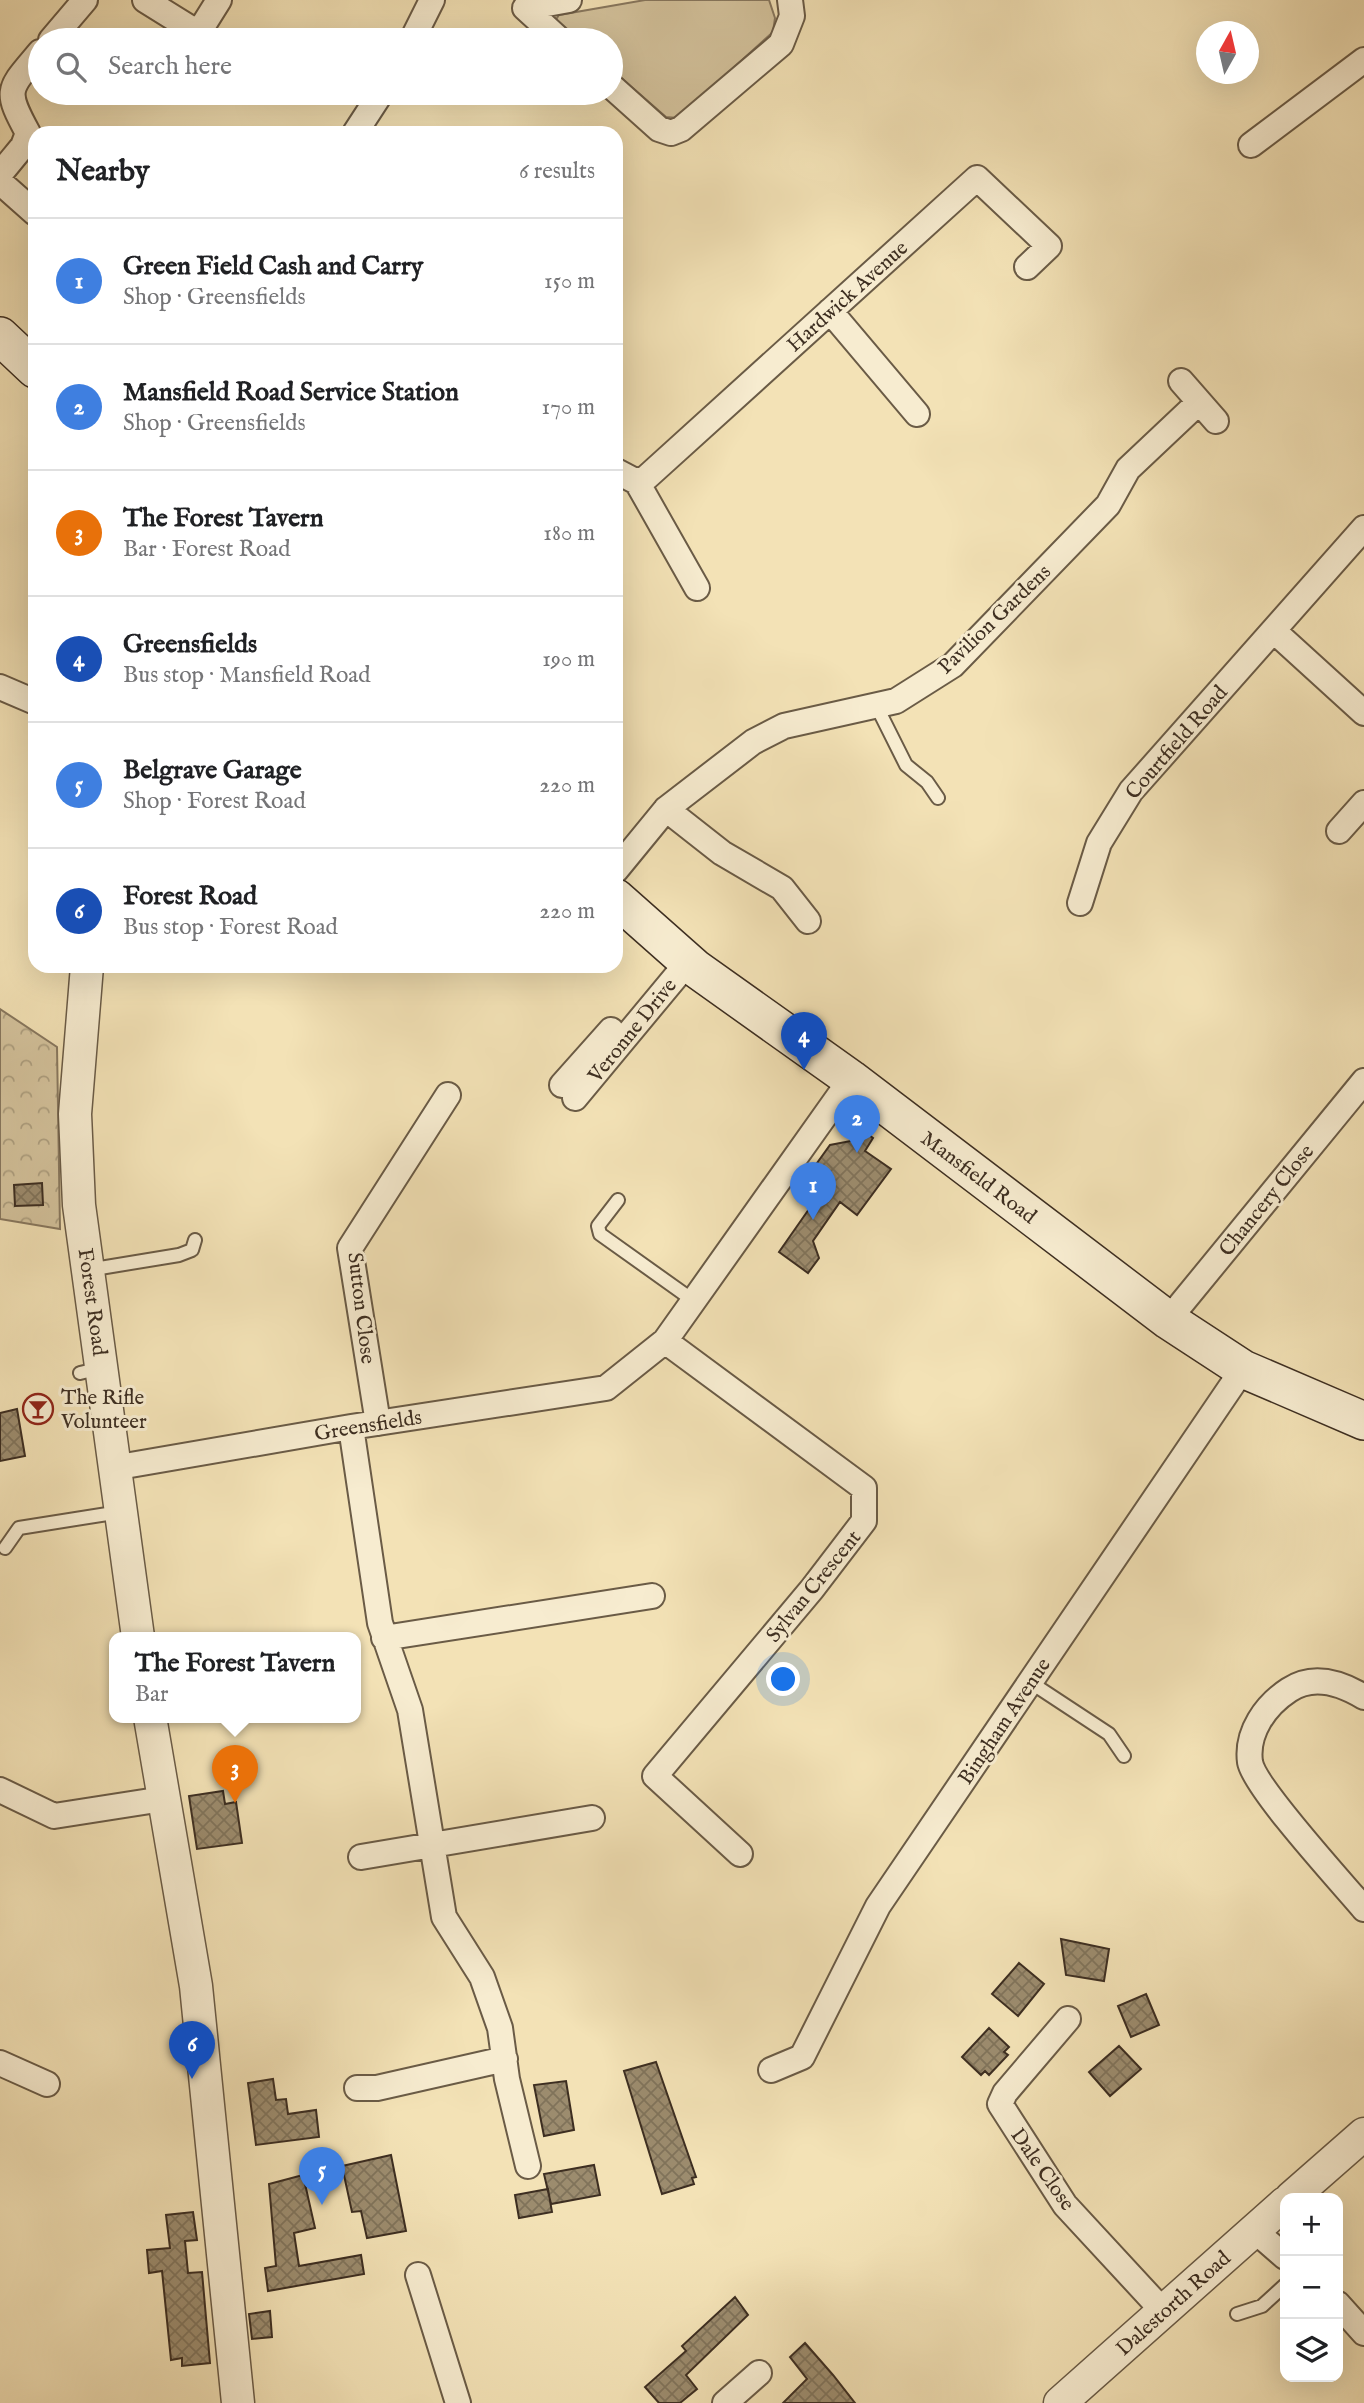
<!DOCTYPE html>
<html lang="en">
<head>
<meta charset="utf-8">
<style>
	:root { --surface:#fff; --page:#f6f6f6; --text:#202124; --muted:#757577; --line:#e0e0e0; --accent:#8f2418 }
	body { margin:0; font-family:"IM FELL English",serif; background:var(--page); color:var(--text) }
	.controls { position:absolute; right:21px; bottom:21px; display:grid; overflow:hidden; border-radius:14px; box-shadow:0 7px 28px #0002 }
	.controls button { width:63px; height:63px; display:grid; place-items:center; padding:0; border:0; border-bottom:2px solid var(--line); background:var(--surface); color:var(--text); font:35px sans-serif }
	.compass { position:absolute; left:1196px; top:21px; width:63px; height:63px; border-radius:50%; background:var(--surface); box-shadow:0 7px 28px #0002; rotate:8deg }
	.you { position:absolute; left:784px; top:1680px; width:24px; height:24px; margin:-18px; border:5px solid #fff; border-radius:50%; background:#1a73e8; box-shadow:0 0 0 10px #1a73e833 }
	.badge { display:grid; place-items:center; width:46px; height:46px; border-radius:50%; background:var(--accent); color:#fff; font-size:23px; font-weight:700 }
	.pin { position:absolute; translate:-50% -58px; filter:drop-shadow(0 2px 4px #0008) }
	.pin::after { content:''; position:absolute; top:37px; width:24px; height:21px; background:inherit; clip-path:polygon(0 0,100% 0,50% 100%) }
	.popup { position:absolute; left:109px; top:1632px; width:252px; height:91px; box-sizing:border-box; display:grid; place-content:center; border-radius:14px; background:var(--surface); filter:drop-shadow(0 2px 5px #0005); font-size:23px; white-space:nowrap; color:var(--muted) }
	.popup b { font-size:26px; color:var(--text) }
	.popup::after { content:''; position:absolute; left:50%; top:100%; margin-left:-14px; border:14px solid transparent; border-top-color:var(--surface) }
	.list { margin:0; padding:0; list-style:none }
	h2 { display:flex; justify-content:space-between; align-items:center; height:91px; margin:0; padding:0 28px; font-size:30px }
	h2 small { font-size:23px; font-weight:400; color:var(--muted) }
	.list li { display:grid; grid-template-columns:46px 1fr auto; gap:21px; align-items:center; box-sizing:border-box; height:126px; padding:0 28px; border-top:2px solid var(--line) }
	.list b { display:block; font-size:26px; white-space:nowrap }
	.list p { margin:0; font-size:23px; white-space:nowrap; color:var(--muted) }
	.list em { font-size:23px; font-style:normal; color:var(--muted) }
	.icon { flex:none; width:38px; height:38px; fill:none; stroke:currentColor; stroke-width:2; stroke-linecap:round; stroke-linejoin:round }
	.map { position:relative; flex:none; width:1364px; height:2403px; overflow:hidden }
	.search { position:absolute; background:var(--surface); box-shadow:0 7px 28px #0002; left:28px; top:28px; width:595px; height:77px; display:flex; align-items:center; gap:18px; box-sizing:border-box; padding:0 24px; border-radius:38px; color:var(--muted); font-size:26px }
	.panel { position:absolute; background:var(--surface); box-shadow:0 7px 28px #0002; left:28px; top:126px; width:595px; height:847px; border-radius:21px }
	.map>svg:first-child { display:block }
</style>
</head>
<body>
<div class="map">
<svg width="1364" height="2403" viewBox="0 0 1364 2403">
	<defs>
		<pattern id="park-crowns" width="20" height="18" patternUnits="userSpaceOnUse" patternTransform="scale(1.75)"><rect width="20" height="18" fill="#d4c39d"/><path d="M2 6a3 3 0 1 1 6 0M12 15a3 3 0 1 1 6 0" fill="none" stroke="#ad9f80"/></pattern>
		<pattern id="building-cross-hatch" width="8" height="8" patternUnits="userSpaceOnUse" patternTransform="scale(1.75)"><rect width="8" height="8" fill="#9c8c6e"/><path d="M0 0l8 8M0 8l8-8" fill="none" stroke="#80735a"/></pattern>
	</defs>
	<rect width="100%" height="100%" fill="#f3e2b6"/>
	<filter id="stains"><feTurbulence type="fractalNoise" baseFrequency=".00286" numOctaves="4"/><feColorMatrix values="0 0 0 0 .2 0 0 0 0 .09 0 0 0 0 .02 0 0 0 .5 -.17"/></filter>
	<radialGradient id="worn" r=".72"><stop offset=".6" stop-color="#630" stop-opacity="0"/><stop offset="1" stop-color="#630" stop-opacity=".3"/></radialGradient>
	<path fill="#d4c39d" stroke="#88785f" stroke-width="2" d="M645 0H769L775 18 773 32 678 118 666 117 611 69V40H577L555 21 559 15Z"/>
	<path fill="url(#park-crowns)" stroke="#88785f" stroke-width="2" d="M0 1009 57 1047 60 1229 0 1219Z"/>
	<path fill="url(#building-cross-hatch)" stroke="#3d2e21" stroke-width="2" d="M856 1125 873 1138 865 1151 891 1169 857 1215 840 1202 813 1241 819 1258 808 1273 779 1252 823 1189 807 1177 830 1145 851 1141Z
		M42 1183 43 1205 15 1206 14 1185Z
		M17 1409 25 1456 0 1461V1413Z
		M223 1791 225 1804 236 1802 242 1843 197 1849 189 1796Z
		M1061 1939 1109 1949 1104 1981 1066 1975Z
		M1019 1963 1044 1984 1018 2016 992 1994Z
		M1146 1994 1159 2025 1131 2037 1118 2006Z
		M989 2028 1009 2047 1004 2052 1008 2055 989 2075 985 2071 981 2075 962 2057Z
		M1119 2046 1141 2069 1110 2096 1089 2072Z
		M656 2062 696 2177 692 2178 694 2184 662 2194 624 2071Z
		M273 2079 276 2100 286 2099 288 2114 316 2110 319 2137 256 2145 248 2083Z
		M566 2081 574 2130 544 2136 534 2085Z
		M391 2155 406 2231 367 2238 361 2211 352 2212 342 2166Z
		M594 2165 600 2195 551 2204 544 2174Z
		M303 2175 315 2228 294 2233 299 2266 361 2255 364 2274 268 2291 265 2268 276 2266 269 2184Z
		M548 2189 552 2212 519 2218 515 2195Z
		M193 2212 197 2240 185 2241 188 2273 202 2272 210 2363 182 2366V2358L171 2360 162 2271 149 2273 147 2250 170 2248 166 2215Z
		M735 2297 748 2315 686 2375 697 2389 680 2403H659L645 2387 686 2351 682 2346Z
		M270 2311 272 2337 252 2339 249 2314Z
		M805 2343 833 2375 855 2403H783L807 2379 790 2357Z"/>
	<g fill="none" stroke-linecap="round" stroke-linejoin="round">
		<g stroke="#6a5b46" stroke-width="16">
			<path id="service" d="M876 705 906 765 927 782 938 798
				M618 1200 598 1226 600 1234 694 1301
				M88 1270 179 1255 192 1250 195 1240
				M80 1373 101 1368
				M5 1548 19 1528 120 1512
				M1030 1682 1109 1734 1124 1756
				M1237 2314 1262 2306 1285 2285"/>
		</g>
		<g stroke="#6a5b46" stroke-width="28">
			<path id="minor" d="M145 0 198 33
				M51 40 85 0
				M194 40 219 0
				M412 40 432 0
				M560 40 525 8 569 0
				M611 86 659 129 671 133 681 129 781 44 792 16 790 0
				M355 133 381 93
				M1251 145 1364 60
				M0 174 23 146 28 133C4 89 8 90 40 52
				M0 182 35 213
				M830 311 917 414
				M1181 381 1216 421
				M616 471 637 482 647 477 977 178 1049 246 1027 267
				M637 482 697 588
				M1274 631 1364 713
				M0 687 35 702
				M666 809 722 853 782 888 808 921
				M1339 831 1364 803
				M616 870 666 809 753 742 784 726 896 701 953 665 1108 505 1128 469 1199 402
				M1080 903 1099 843 1131 791 1364 528
				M562 1085 611 1030
				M575 1098 688 962
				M1168 1320 1364 1081
				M665 1341 864 1488V1521L812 1589 655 1776 740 1854
				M378 1423 350 1248 448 1095
				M351 1427 380 1623 410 1710 444 1917 482 1977 500 2028 507 2079 528 2166
				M113 1468 351 1427 606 1388 665 1341 851 1079
				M384 1638 652 1596
				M1364 1697C1341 1683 1313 1674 1289 1690 1266 1705 1246 1732 1250 1762 1254 1787 1343 1884 1364 1909
				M0 1790 54 1816 163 1799
				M361 1857 592 1818
				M1068 2019 1005 2093 1000 2104 1065 2205 1163 2311
				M0 2063 47 2084
				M771 2070 802 2057 878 1906 1243 1369
				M357 2088H377L505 2059
				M1254 2230 1285 2257
				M418 2275 458 2403
				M1338 2304 1364 2333
				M725 2403 759 2373"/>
		</g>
		<g stroke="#6a5b46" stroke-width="35">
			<path id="tertiary" d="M87 966 75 1114 79 1205 138 1637
				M150 1717 196 1986 238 2403
				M1291 2198 1364 2134
				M1060 2403 1285 2203"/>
		</g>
		<g stroke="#3d2e21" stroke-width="40">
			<path id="secondary" d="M0 336 35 369
				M616 898 695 968 851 1079 1168 1320 1243 1369 1364 1421"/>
		</g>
		<use href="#service" stroke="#f7ecd0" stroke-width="12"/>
		<use href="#minor" stroke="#f7ecd0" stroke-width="24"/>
		<use href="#tertiary" stroke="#f7ecd0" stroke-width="32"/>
		<use href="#secondary" stroke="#f7ecd0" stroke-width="37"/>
	</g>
	<defs>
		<g id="bar-ring" transform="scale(1.575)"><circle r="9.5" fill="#f7ecd0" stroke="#8f2418" stroke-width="1.5"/><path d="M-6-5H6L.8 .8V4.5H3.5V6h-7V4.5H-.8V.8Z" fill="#8f2418"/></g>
	</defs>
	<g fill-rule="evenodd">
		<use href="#bar-ring" x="38" y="1409"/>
	</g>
	<g text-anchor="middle" stroke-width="6" stroke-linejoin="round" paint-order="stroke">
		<g font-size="21" fill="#3d2e21" stroke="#f7ecd0">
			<text transform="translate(847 296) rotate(-42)" y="7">Hardwick Avenue</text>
			<text transform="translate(994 619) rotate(-44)" y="7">Pavilion Gardens</text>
			<text transform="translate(1176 742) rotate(-49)" y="7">Courtfield Road</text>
			<text transform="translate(632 1030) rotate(-51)" y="7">Veronne Drive</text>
			<text transform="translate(979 1177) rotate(37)" y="7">Mansfield Road</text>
			<text transform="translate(1266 1200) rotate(-51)" y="7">Chancery Close</text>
			<text transform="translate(93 1302) rotate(82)" y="7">Forest Road</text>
			<text transform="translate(362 1308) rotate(83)" y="7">Sutton Close</text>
			<text transform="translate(368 1425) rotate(-9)" y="7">Greensfields</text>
			<text transform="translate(813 1586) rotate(-51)" y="7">Sylvan Crescent</text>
			<text transform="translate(1004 1721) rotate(-56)" y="7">Bingham Avenue</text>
			<text transform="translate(1043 2169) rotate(55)" y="7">Dale Close</text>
			<text transform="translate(1173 2303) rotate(-42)" y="7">Dalestorth Road</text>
		</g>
		<g font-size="21" fill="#3d2e21" stroke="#f7ecd0" text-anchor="start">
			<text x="61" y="1404">The Rifle<tspan x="61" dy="24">Volunteer</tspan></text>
		</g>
	</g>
	<rect width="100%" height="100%" filter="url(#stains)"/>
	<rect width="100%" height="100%" fill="url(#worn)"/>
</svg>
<div class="controls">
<button>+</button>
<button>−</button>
<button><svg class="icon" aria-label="layers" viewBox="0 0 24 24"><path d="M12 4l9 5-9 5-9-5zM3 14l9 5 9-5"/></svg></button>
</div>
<svg class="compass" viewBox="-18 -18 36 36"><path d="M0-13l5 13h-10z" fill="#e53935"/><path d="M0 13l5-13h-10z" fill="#757577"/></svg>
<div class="you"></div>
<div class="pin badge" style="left:813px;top:1220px;background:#3f7fe0">1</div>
<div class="pin badge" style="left:857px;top:1153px;background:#3f7fe0">2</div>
<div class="pin badge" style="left:235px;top:1803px;background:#e8710a">3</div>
<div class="popup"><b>The Forest Tavern</b>Bar</div>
<div class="pin badge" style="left:804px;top:1070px;background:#1a4fb4">4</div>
<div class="pin badge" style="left:322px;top:2205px;background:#3f7fe0">5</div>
<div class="pin badge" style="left:192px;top:2079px;background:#1a4fb4">6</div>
<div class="search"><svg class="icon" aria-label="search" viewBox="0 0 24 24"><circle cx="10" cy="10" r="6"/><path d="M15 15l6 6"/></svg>Search here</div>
<section class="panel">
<h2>Nearby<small>6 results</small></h2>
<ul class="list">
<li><span class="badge" style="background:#3f7fe0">1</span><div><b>Green Field Cash and Carry</b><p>Shop · Greensfields</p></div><em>150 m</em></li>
<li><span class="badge" style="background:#3f7fe0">2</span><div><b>Mansfield Road Service Station</b><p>Shop · Greensfields</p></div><em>170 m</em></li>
<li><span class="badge" style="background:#e8710a">3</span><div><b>The Forest Tavern</b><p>Bar · Forest Road</p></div><em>180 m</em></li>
<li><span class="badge" style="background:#1a4fb4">4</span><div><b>Greensfields</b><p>Bus stop · Mansfield Road</p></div><em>190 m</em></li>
<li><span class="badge" style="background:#3f7fe0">5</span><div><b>Belgrave Garage</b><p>Shop · Forest Road</p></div><em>220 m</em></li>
<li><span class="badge" style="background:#1a4fb4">6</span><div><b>Forest Road</b><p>Bus stop · Forest Road</p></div><em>220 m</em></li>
</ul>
</section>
</div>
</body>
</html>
